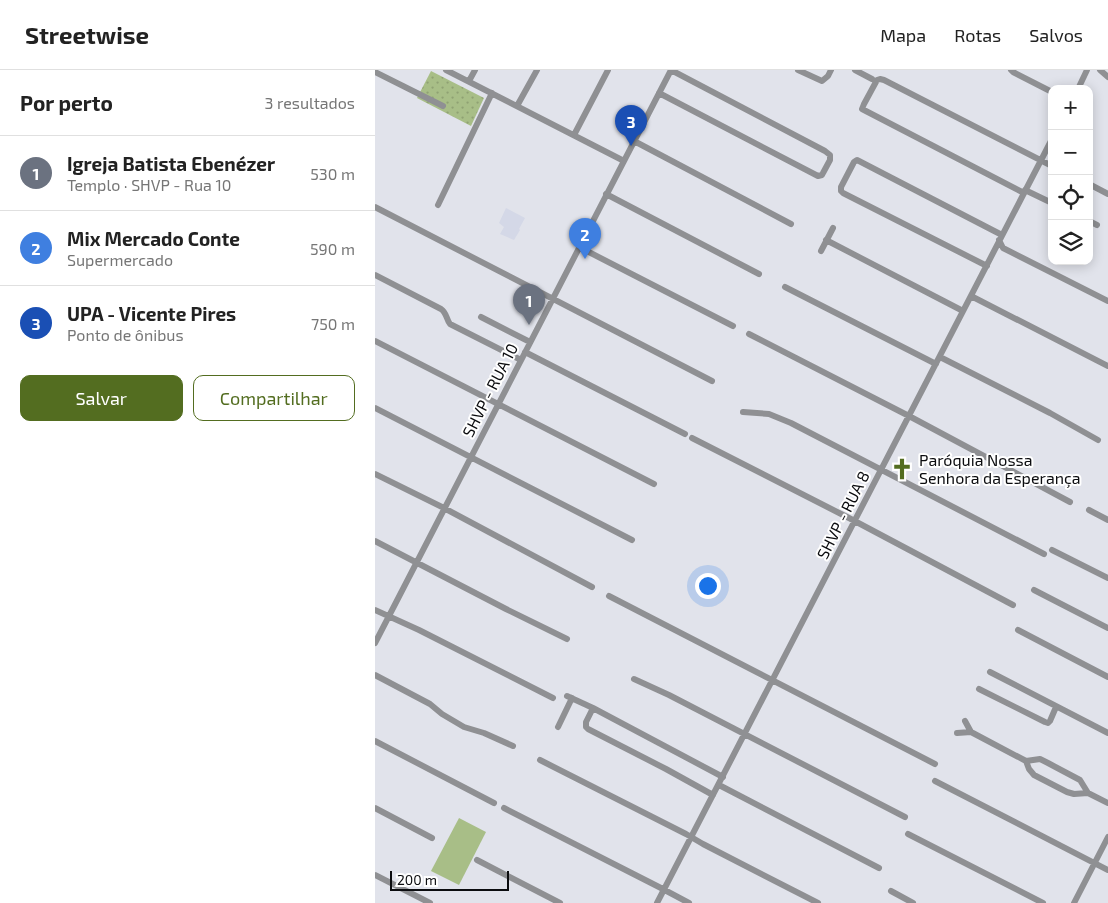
<!DOCTYPE html>
<html lang="pt">
<head>
<meta charset="utf-8">
<style>
	:root { --surface:#fff; --page:#f6f6f6; --text:#222; --muted:#767676; --line:#e0e0e0; --accent:#536d20 }
	body { margin:0; font-family:"Exo 2",sans-serif; background:var(--page); color:var(--text) }
	.controls { position:absolute; right:15px; top:15px; display:grid; overflow:hidden; border-radius:10px; box-shadow:0 2px 12px #0003 }
	.controls button { width:45px; height:45px; display:grid; place-items:center; padding:0; border:0; border-bottom:1px solid var(--line); background:var(--surface); color:var(--text); font:25px sans-serif }
	.scale { position:absolute; left:15px; bottom:12px; width:119px; box-sizing:border-box; padding-left:5px; border:2px solid #0b0c0f; border-top:0; font-size:14px; line-height:18px; white-space:nowrap; color:#0b0c0f; -webkit-text-stroke:4px #fff; paint-order:stroke }
	.you { position:absolute; left:332px; top:515px; width:18px; height:18px; margin:-12px; border:4px solid #fff; border-radius:50%; background:#1a73e8; box-shadow:0 0 0 8px #1a73e833 }
	.badge { display:grid; place-items:center; width:32px; height:32px; border-radius:50%; background:var(--accent); color:#fff; font-size:16px; font-weight:700 }
	.pin { position:absolute; translate:-50% -41px; filter:drop-shadow(0 1px 2px #0008) }
	.pin::after { content:''; position:absolute; top:26px; width:18px; height:15px; background:inherit; clip-path:polygon(0 0,100% 0,50% 100%) }
	.list { margin:0; padding:0; list-style:none }
	h2 { display:flex; justify-content:space-between; align-items:center; height:65px; margin:0; padding:0 20px; font-size:21px }
	h2 small { font-size:16px; font-weight:400; color:var(--muted) }
	.list li { display:grid; grid-template-columns:32px 1fr auto; gap:15px; align-items:center; box-sizing:border-box; height:75px; padding:0 20px; border-top:1px solid var(--line) }
	.list b { display:block; font-size:19px; white-space:nowrap }
	.list p { margin:0; font-size:16px; white-space:nowrap; color:var(--muted) }
	.list em { font-size:16px; font-style:normal; color:var(--muted) }
	.actions { display:flex; gap:10px; padding:15px 20px }
	.actions a { flex:1; padding:11px 0; border:1px solid var(--accent); border-radius:10px; text-align:center; font-size:18px; color:var(--accent) }
	.actions .main { background:var(--accent); color:#fff }
	.icon { flex:none; width:28px; height:28px; fill:none; stroke:currentColor; stroke-width:2; stroke-linecap:round; stroke-linejoin:round }
	.map { position:relative; flex:none; width:733px; height:833px; overflow:hidden }
	header { display:flex; align-items:center; gap:30px; box-sizing:border-box; height:70px; padding:0 25px; background:var(--surface); border-bottom:1px solid var(--line) }
	header strong { font-size:24px }
	nav { display:flex; gap:28px; margin-inline-start:auto; font-size:18px }
	main { display:flex }
	aside { flex:1; background:var(--surface) }
	.map>svg:first-child { display:block }
</style>
</head>
<body>
<header>
<strong>Streetwise</strong>
<nav><a>Mapa</a><a>Rotas</a><a>Salvos</a></nav>
</header>
<main>
<aside>
<h2>Por perto<small>3 resultados</small></h2>
<ul class="list">
<li><span class="badge" style="background:#6b7280">1</span><div><b>Igreja Batista Ebenézer</b><p>Templo · SHVP - Rua 10</p></div><em>530 m</em></li>
<li><span class="badge" style="background:#3f7fe0">2</span><div><b>Mix Mercado Conte</b><p>Supermercado</p></div><em>590 m</em></li>
<li><span class="badge" style="background:#1a4fb4">3</span><div><b>UPA - Vicente Pires</b><p>Ponto de ônibus</p></div><em>750 m</em></li>
</ul>
<div class="actions"><a class="main">Salvar</a><a>Compartilhar</a></div>
</aside>
<div class="map">
<svg width="733" height="833" viewBox="0 0 733 833">
	<defs>
		<pattern id="park-dots" width="8" height="8" patternUnits="userSpaceOnUse" patternTransform="scale(1.25)"><rect width="8" height="8" fill="#a8be87"/><path d="M2 2h.1M6 6h.1" fill="none" stroke="#8fa273" stroke-width="1.8" stroke-linecap="round"/></pattern>
	</defs>
	<rect width="100%" height="100%" fill="#e1e3eb"/>
	<path fill="#d4d8e7" d="M131 138 150 148 144 159 145 160 139 170 125 164 129 157 124 153Z"/>
	<path fill="url(#park-dots)" d="M56 1 109 28 96 56 42 28Z"/>
	<path fill="#a8be87" d="M84 748 111 762 84 815 56 801Z"/>
	<g fill="none" stroke-linecap="round" stroke-linejoin="round">
		<path stroke="#8f9093" stroke-width="6" d="M71 0 249 91
			M423 0 447 11 453 6 456 0
			M480 0 497 9
			M636 0 638 2 677 22
			M725 0 733 7
			M0 2 68 36
			M94 11 100 0
			M703 19 712 0
			M284 23 443 106 447 105 448 103 455 90V85L450 81 296 0
			M142 36 162 0
			M199 65 233 0
			M259 71 416 154
			M714 114 733 124
			M650 120 677 133
			M649 123 487 39 489 34 502 10 505 9 509 10 677 96
			M231 124 384 204
			M63 135 117 23
			M0 137 337 311
			M714 151 722 155
			M451 170 588 241
			M624 170 628 178 733 231
			M204 177 358 256
			M446 181 458 158
			M612 196 468 123 466 121V117L479 92 482 90 484 91 627 165
			M0 205 66 239C72 243 71 249 75 254L146 290
			M410 217 561 294
			M596 226 733 296
			M106 247 155 272
			M374 264 534 346 695 432
			M0 271 279 414
			M150 282 310 364
			M565 287 675 343 723 370
			M0 338 257 470
			M368 342 394 344 416 353 669 484
			M317 368 474 448 638 535
			M0 404 69 438 217 517
			M714 440 733 450
			M0 471 131 539 192 569
			M677 480 733 508
			M659 520 733 558
			M234 526 560 694
			M0 540 44 560 178 628
			M643 560 733 607
			M0 573 296 0
			M615 602 733 663
			M0 605 55 634 67 644 89 657 109 663 138 676
			M259 609 294 625 530 747
			M604 619 670 652 673 653 675 651 681 637
			M192 626 218 638
			M183 657 197 628
			M596 662 651 691 654 699 659 705 692 722 699 724 713 723 733 733
			M582 663 596 662 590 651
			M0 671 119 733
			M165 690 311 764 328 774 443 833
			M651 691 665 689 673 693 705 710 713 723
			M560 711 733 800
			M344 715 504 798
			M338 725 291 699 213 659 211 657V652L218 638 348 707
			M0 738 57 768
			M129 738 284 817 314 833
			M533 764 668 833
			M102 790 185 833
			M0 805 55 833
			M516 821 538 833
			M282 833 677 69
			M699 833 733 767"/>
	</g>
	<defs>
		<g id="church-bare" transform="scale(1.725)"><path d="M-1.2-6h2.4v3.5h3.3v2.4h-3.3V6h-2.4V-.1h-3.3v-2.4h3.3Z" fill="#536d20" stroke="#fff" stroke-width="2.5" paint-order="stroke"/></g>
	</defs>
	<g fill-rule="evenodd">
		<use href="#church-bare" x="527" y="399"/>
	</g>
	<g text-anchor="middle" stroke-width="4" stroke-linejoin="round" paint-order="stroke">
		<g font-size="16" fill="#0b0c0f" stroke="#fff">
			<text transform="translate(115 320) rotate(-63)" y="6">SHVP - RUA 10</text>
			<text transform="translate(468 445) rotate(-63)" y="6">SHVP - RUA 8</text>
		</g>
		<g font-size="16" fill="#0b0c0f" stroke="#fff" text-anchor="start">
			<text x="544" y="396">Paróquia Nossa<tspan x="544" dy="18">Senhora da Esperança</tspan></text>
		</g>
	</g>
</svg>
<div class="controls">
<button>+</button>
<button>−</button>
<button><svg class="icon" aria-label="locate" viewBox="0 0 24 24"><circle cx="12" cy="12" r="6"/><path d="M12 2v4M12 18v4M2 12h4M18 12h4"/></svg></button>
<button><svg class="icon" aria-label="layers" viewBox="0 0 24 24"><path d="M12 4l9 5-9 5-9-5zM3 14l9 5 9-5"/></svg></button>
</div>
<div class="scale">200 m</div>
<div class="you"></div>
<div class="pin badge" style="left:154px;top:255px;background:#6b7280">1</div>
<div class="pin badge" style="left:210px;top:189px;background:#3f7fe0">2</div>
<div class="pin badge" style="left:256px;top:76px;background:#1a4fb4">3</div>
</div>
</main>
</body>
</html>
